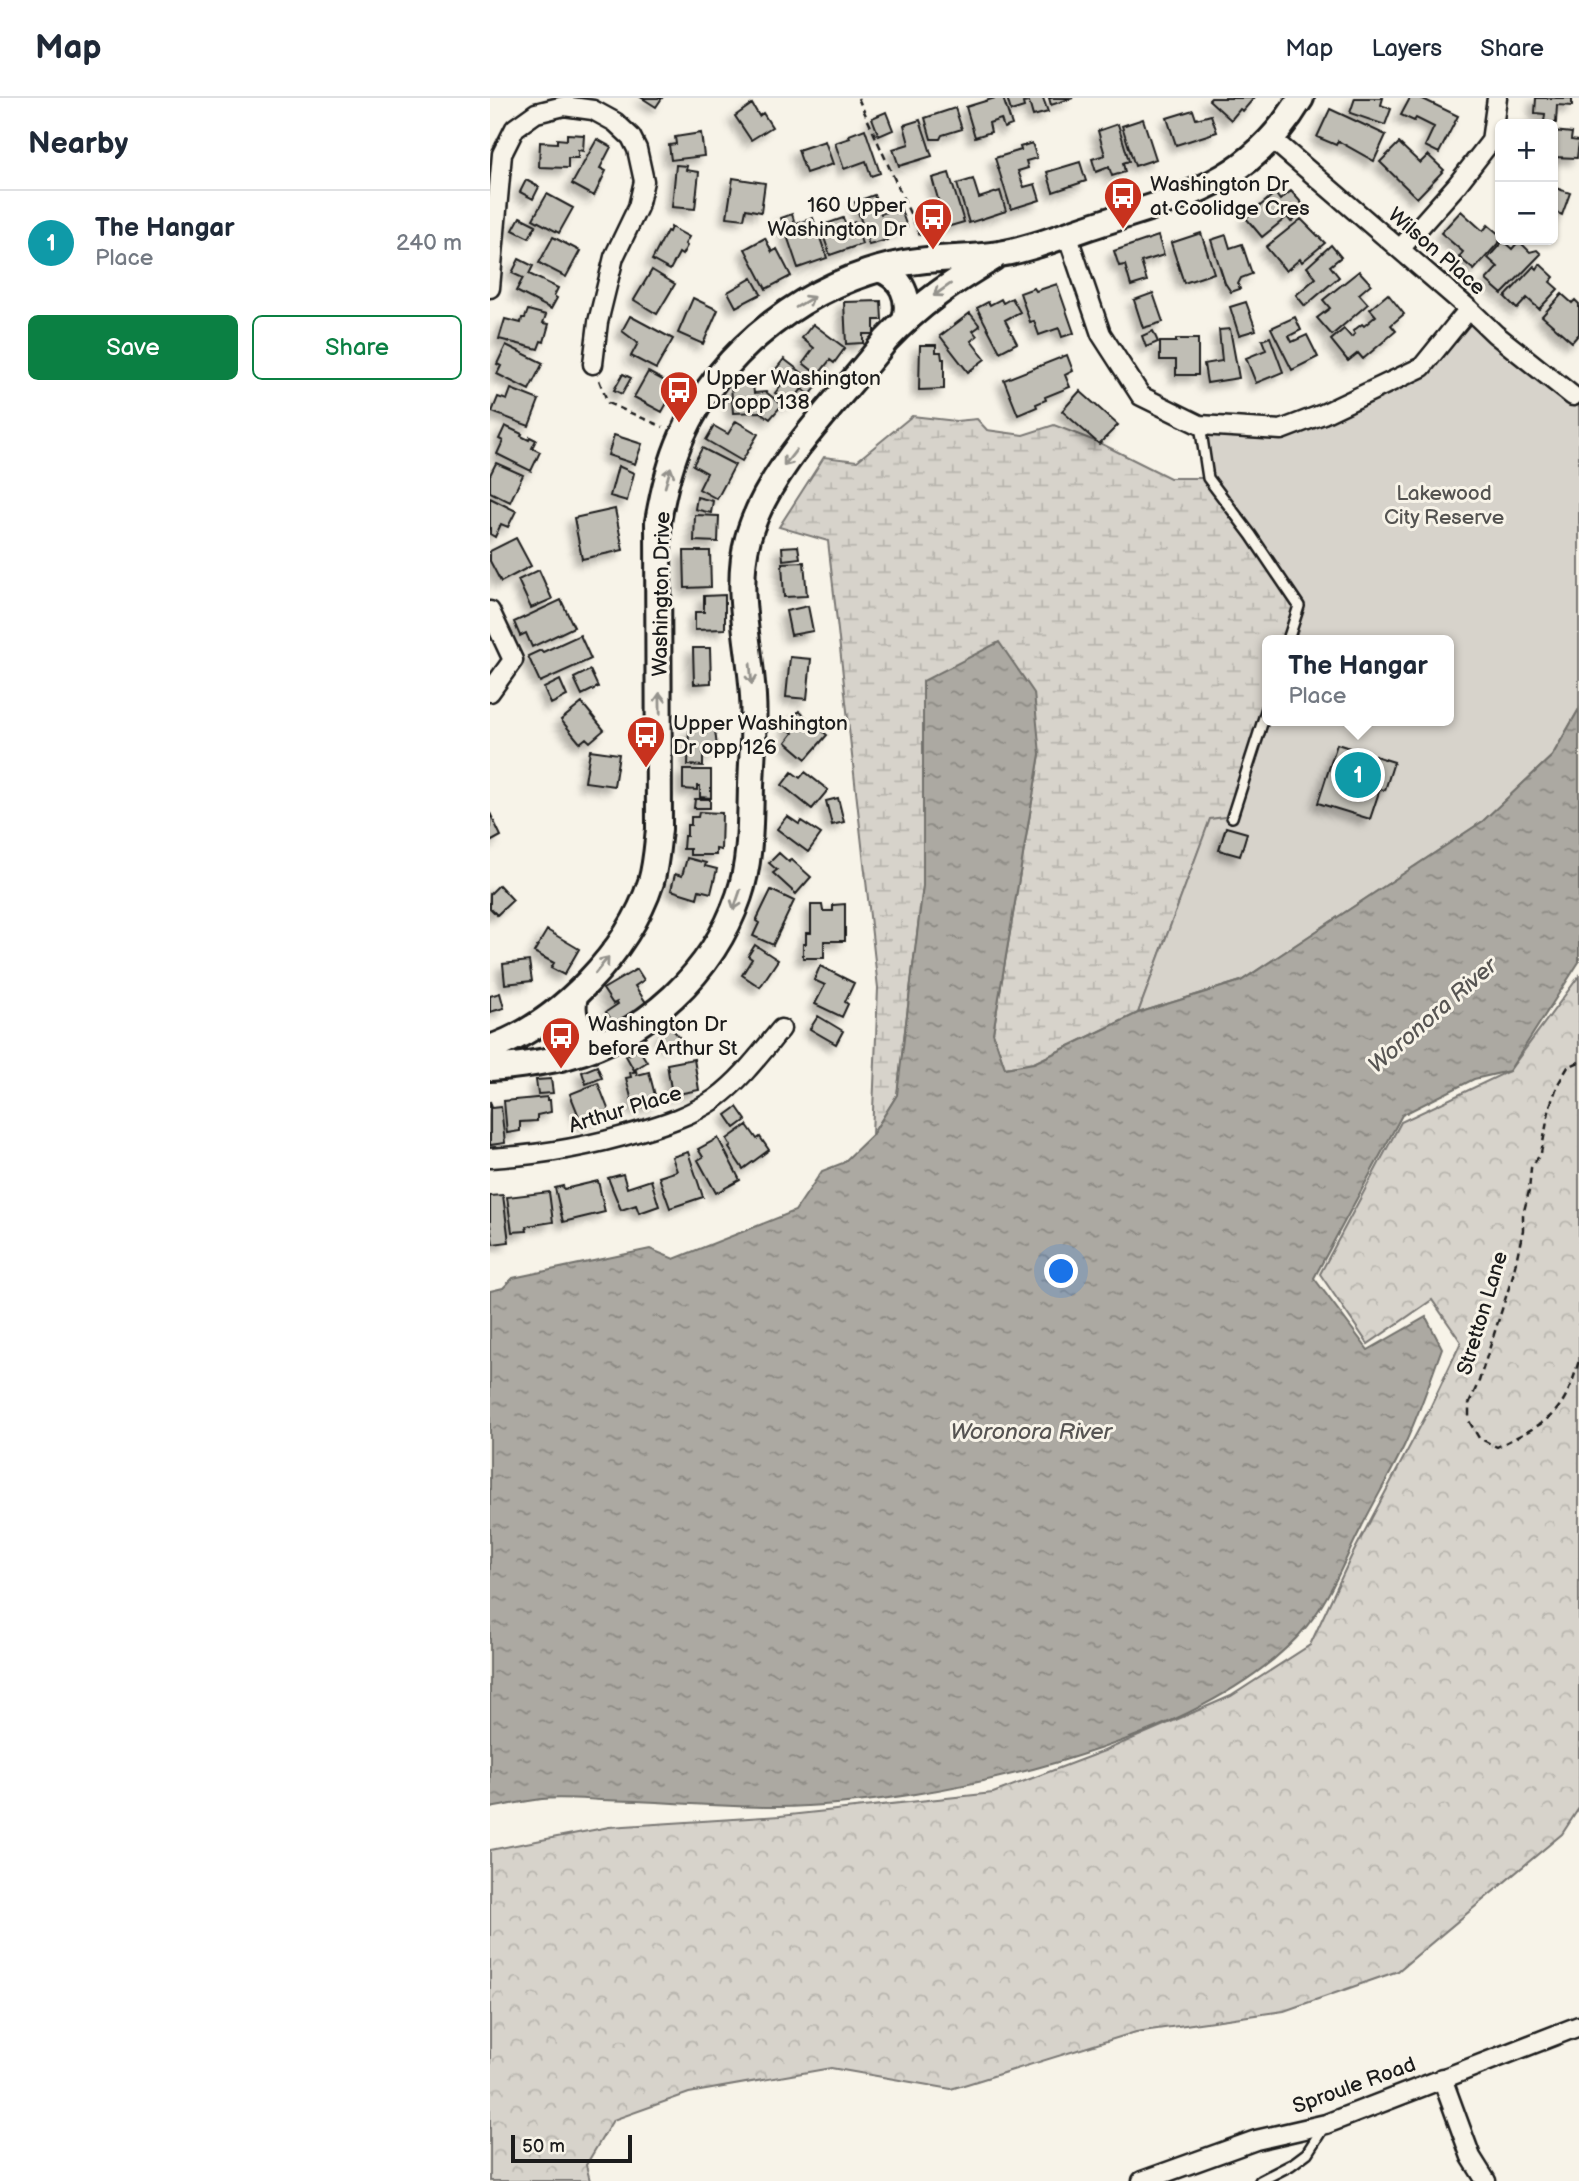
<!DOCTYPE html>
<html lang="en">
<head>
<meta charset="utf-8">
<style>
	:root { --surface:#fff; --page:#f2f2f3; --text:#1f2937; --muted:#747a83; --line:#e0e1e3; --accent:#0b8043 }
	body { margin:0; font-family:"Balsamiq Sans",sans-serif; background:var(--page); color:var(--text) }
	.controls { position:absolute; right:21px; top:21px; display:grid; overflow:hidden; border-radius:10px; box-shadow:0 2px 5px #0004 }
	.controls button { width:63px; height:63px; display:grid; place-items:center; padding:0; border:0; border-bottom:2px solid var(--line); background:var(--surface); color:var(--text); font:35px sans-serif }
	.scale { position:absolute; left:21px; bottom:18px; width:121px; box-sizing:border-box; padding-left:7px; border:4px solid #1c1c1c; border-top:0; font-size:19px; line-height:24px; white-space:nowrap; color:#1c1c1c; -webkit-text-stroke:5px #f7f3e8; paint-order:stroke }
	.you { position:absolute; left:572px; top:1174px; width:24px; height:24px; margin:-18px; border:5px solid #fff; border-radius:50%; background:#1a73e8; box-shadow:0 0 0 10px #1a73e833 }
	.badge { display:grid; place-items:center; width:46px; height:46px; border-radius:50%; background:var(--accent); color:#fff; font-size:23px; font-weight:700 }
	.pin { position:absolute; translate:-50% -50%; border:4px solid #fff; box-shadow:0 2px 7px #0006 }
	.popup { position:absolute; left:772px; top:537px; width:192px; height:91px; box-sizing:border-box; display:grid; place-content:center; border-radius:10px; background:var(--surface); filter:drop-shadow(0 2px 5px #0005); font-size:23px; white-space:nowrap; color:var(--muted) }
	.popup b { font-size:26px; color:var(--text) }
	.popup::after { content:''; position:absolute; left:50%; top:100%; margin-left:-14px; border:14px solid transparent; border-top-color:var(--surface) }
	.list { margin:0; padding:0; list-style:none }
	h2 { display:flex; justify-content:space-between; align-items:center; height:91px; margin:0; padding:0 28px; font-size:30px }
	h2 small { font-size:23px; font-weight:400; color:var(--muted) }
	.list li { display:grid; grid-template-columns:46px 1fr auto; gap:21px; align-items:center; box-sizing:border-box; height:105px; padding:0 28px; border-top:2px solid var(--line) }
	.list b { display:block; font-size:26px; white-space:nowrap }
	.list p { margin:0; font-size:23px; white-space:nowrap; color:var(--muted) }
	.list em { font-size:23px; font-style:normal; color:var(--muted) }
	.actions { display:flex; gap:14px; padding:21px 28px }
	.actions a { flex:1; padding:16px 0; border:2px solid var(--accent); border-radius:10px; text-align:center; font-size:24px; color:var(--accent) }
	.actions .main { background:var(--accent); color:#fff }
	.map { position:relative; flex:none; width:1089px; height:2083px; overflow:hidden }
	header { display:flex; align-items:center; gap:42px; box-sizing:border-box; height:98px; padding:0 35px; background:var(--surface); border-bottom:2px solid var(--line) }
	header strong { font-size:33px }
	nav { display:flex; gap:38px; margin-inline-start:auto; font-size:24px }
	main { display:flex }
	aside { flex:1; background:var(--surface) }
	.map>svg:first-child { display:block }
</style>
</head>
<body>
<header>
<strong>Map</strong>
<nav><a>Map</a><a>Layers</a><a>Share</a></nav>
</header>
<main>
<aside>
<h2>Nearby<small></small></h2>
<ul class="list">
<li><span class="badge" style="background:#0f9aa8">1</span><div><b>The Hangar</b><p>Place</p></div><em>240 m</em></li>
</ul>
<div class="actions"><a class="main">Save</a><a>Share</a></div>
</aside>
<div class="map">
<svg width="1089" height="2083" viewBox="0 0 1089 2083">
	<defs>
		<pattern id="forest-crowns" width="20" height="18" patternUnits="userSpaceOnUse" patternTransform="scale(1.75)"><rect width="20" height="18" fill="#d7d3cb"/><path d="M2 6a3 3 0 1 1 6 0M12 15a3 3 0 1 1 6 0" fill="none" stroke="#b8b5ae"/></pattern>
		<pattern id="wetland-marsh" width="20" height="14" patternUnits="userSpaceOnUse" patternTransform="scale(1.75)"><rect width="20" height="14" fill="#d7d3cb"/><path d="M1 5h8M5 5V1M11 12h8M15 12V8" fill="none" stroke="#b8b5ae"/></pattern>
		<pattern id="water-ripples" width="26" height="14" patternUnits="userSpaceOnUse" patternTransform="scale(1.75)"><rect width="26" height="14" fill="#aca9a2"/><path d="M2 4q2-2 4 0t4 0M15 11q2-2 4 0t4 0" fill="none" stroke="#8b8983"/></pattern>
		<filter id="shadow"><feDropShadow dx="-6" dy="6" stdDeviation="3.5" flood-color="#0004"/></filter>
	</defs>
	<rect width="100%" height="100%" fill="#f7f3e8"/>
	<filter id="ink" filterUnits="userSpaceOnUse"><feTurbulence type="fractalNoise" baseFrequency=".0143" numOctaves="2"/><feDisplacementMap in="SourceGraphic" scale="14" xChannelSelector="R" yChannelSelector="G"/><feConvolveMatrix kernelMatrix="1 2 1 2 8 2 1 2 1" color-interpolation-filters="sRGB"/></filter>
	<g filter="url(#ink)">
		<path fill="url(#forest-crowns)" stroke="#7a7874" stroke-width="2" d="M1089 878V1710L1072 1736 908 1873 794 1913 646 1934 461 1991 341 1970 199 1995 123 2022 96 2067 100 2083H0V1752L119 1729 290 1718 503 1695 614 1653 741 1598 820 1547 861 1459 940 1310 971 1244 942 1202 878 1246 830 1176 911 1024 1019 973Z"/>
		<path fill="url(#wetland-marsh)" stroke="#7a7874" stroke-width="2" d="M422 318 466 323 487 321 497 332 533 337 564 327 610 345 680 380H718L809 508 798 542H777V609L742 719 720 722 648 915 544 965 515 970 503 935 550 656 433 583V788L407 997 382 1037 388 890 338 443 289 429 334 359 367 363Z"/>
		<path fill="#d7d3cb" stroke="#7a7874" stroke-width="2" d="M979 211 1089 301V611L1062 658 993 723 751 883 648 915 720 721 742 718 777 623H959V542H798L809 508 718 380 710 327 791 332 932 269Z"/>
		<path fill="url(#water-ripples)" stroke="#72716c" stroke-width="2" d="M509 544 544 595 550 656 503 935 515 970 544 965 648 915 751 883 993 723 1062 658 1089 611V864L1019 973 984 981 912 1017 824 1180 878 1252 936 1219 952 1250C940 1283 929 1316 914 1348 900 1377 884 1404 870 1432 853 1465 840 1501 816 1529 717 1649 437 1707 287 1709 229 1709 170 1703 111 1702 92 1701 71 1699 52 1701 35 1703 17 1707 0 1710V1193L13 1190 23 1180 160 1151 184 1161 305 1113 332 1073 353 1065 382 1037 407 997 433 788V583Z"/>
		<path fill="#c0beb5" stroke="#1c1c1c" stroke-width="2" filter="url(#shadow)" d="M152 0H172L166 9Z
			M505 0H513L522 27 514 30 511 21 499 25 501 34 485 39 476 9Z
			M517 0H553L558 14 543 18 539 4 533 5 534 9 521 13Z
			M559 0H583L561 7Z
			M721 0H764L753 13 750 11 741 22 719 2Z
			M865 0H893L891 7 901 11 895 27 860 15Z
			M920 0H931L968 18 949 55 935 48 944 29 926 20 924 23 911 17Z
			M1046 0H1082V8L1067 7 1066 25 1054 24 1055 16 1045 15Z
			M262 6 269 18 273 15 282 29 261 42 245 18Z
			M465 10 472 31 452 37 450 41H441L435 20Z
			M840 11 896 37 884 63 848 43 846 47 827 39Z
			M703 12 706 21 721 17 727 34 686 47 677 20Z
			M396 14 403 32 389 38 382 20Z
			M653 21 666 61 645 68 632 28Z
			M430 22 442 58 409 68 403 51 419 46 414 27Z
			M628 26 639 63 633 65 635 74 622 78 619 69 606 74 602 61 615 57 608 33Z
			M375 31 390 75 381 78 376 63 354 71 345 45 360 40 359 37Z
			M1063 33 1082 35 1081 42 1089 43 1087 60 1063 59Z
			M211 35 214 58 181 62 179 47 186 46 185 39Z
			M77 36 94 37 93 53 88 52V60H78V70L49 69 50 44 67 45V41L77 42Z
			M107 41 121 49 110 70 116 73 104 98 82 86Z
			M335 43 343 66 316 75 308 52Z
			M542 45 547 60 536 63 538 70 528 73 534 89 545 86 550 102 521 111 505 60 531 52 530 49Z
			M909 45 930 65 938 57 954 72 927 100 890 64Z
			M590 64 596 83 563 94 557 74Z
			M186 67 197 68 196 72 209 74 205 111 182 109Z
			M459 75 474 124 457 129 456 124 435 130 430 114 450 108 442 80Z
			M243 80 275 85 271 114 256 111 254 121 237 119Z
			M483 81 489 100 510 93 516 113 479 125 467 86Z
			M36 82 49 89 43 101 30 94Z
			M1063 89 1080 95 1072 117 1063 113Z
			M801 93 816 110 801 124 797 119 772 139 756 120 785 95 790 102Z
			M57 96 83 110 69 135 43 121Z
			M384 97 391 116 410 109 417 129 395 136 397 142 379 147 365 104Z
			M971 113 993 133 998 127 1010 137 1011 142 984 172 969 159 973 154 951 135Z
			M302 116 305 126 323 120 337 160 308 170 291 120Z
			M30 119 46 127 39 140 23 132Z
			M353 120 356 127 365 124 372 146 340 157 330 128Z
			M811 121 835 145 812 164 810 161 796 173 776 149Z
			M181 129 199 139 195 146 197 148 192 157 189 155 180 172 162 162 177 133 179 134Z
			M711 135 724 175 694 185 681 145Z
			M736 137 740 150 752 146 762 176 751 180 748 186 750 191 741 194 735 185 721 142Z
			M668 138 674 157 651 164 657 183 641 188 635 167 629 168 624 153Z
			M63 139 90 153 76 179 49 165Z
			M275 140 282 154 287 151 301 178 276 191 255 151Z
			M1013 143 1022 151 1029 143 1040 154 1047 152 1051 156 1012 196 996 182 1008 169 998 160Z
			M841 147 851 159 840 168 849 179 815 208 806 197 826 180 817 169Z
			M29 161 43 168 39 176 68 190 64 198 67 200 61 211 26 193 33 180 22 175Z
			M1050 166 1064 179 1060 184 1068 191 1049 211 1037 200 1027 211 1015 199 1044 168 1047 171Z
			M162 172 185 186 167 216 144 202Z
			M869 173 881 186 869 196 878 206 842 237 827 220 840 210 833 202Z
			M262 180 271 196 246 209 238 194Z
			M567 186 584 235 572 239 569 230 549 237 544 223 540 224 530 195 544 190 546 193Z
			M663 195 673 224 653 230 644 202Z
			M898 196 914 216 901 227 906 233 873 261 868 255 858 263 841 242 854 231 861 239 865 236 863 233 872 226 874 228 886 218 880 211Z
			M1072 196 1082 205 1085 202 1089 206V236L1082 244 1052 218Z
			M203 200 228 212 213 246 188 235Z
			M522 200 530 214 515 222 527 245 510 254 487 210 498 204 500 207 511 201 513 205Z
			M391 203 392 222H384V236H373V245L356 246 354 204Z
			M756 204 766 232 749 237 740 209Z
			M38 212 56 217 53 225 59 226 54 244 51 243 48 251 9 241 15 221 31 225 32 220H35Z
			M480 215 490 228 483 233 487 238 481 243 495 261 478 274 450 238Z
			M140 218 183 241 166 271 141 258 148 245 132 233Z
			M805 219 811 232 799 238 802 244 817 237 828 259 802 272 781 230Z
			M323 226 355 250 344 265 340 262 328 277 313 265 324 250 312 240Z
			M740 231 749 280 717 285 714 266 732 263 729 232Z
			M663 233 668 244 656 249 652 238Z
			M780 239 793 274 766 285 756 260 776 252 772 242Z
			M686 241H708V277H686V262H670V244H686Z
			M16 247 53 265 39 292 7 276 11 268 7 266Z
			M430 247H446V254H451L452 261H454V291L429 292Z
			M577 257 583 273 575 277 580 289 555 299 556 302 546 306 547 309 528 317 514 282Z
			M294 261 328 287 320 297 312 291 300 306 285 295 297 279 286 271Z
			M158 274 186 289 172 314 144 299Z
			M133 276 141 280 132 296 124 292Z
			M263 286 264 295 276 294 292 307 280 321 270 314 243 315 241 287Z
			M21 291 49 302 39 328 2 314 8 299 17 302Z
			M590 293 628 327 609 346 572 313Z
			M246 323 268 336 252 363 216 342 224 328 238 336Z
			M15 328 32 336 31 338 39 342 40 339 46 342 42 350 50 354 41 373 7 356 13 343 9 341Z
			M124 337 152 346 145 366 118 357Z
			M212 350 245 367 227 401 209 391 217 375 203 367Z
			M6 365 33 377 20 404 0 394V377Z
			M128 368 144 375 137 403 120 398Z
			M207 399 223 403 221 415 205 411Z
			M0 400 26 413 18 429 11 426 5 439 0 436Z
			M125 411 133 452 92 461 84 420Z
			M205 417 229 418 228 444 204 443Z
			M26 440 41 468 11 484 0 463V453Z
			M308 448 310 460 293 462 292 449Z
			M194 453H220L221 489 195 490Z
			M314 464 317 498 294 499 292 465Z
			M49 472 62 501 41 510 28 482Z
			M235 497V531L205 532V514H214V498Z
			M71 502 84 529 42 549 36 535 30 538 24 524Z
			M318 508 323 533 301 537 296 513Z
			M90 537 101 561 50 584 38 558 51 552 53 554Z
			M203 550H220L221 585 204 586Z
			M300 559 321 561 317 601 296 599Z
			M100 572 108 589 92 597 84 580Z
			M70 582 77 598 61 606 54 590Z
			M92 605 114 632 100 644 96 640 90 645 71 622Z
			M309 613 337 637 316 661 296 644 303 635 296 629Z
			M199 631 225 632 227 649H225L224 656H213V668L198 667Z
			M847 646 904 664 895 692 890 691 880 721 828 705Z
			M100 652 129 656 124 688 95 684Z
			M193 672H221V700L210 699V688H207V692L193 691Z
			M302 674 310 680 315 674 338 692 322 711 292 687Z
			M348 700 354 724 342 727 336 703Z
			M205 701H220V710H204Z
			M209 714 232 715 231 752 226 751V757H200V751H193L194 738H197V727H201V719H208Z
			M0 715 11 738 0 744Z
			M297 718 309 726 311 723 331 736 318 754 287 731Z
			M736 729 757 735 750 758 729 752Z
			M289 755 299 764 301 761 321 779 306 796 283 775 287 772 279 765Z
			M197 760 216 765 215 768 227 771 221 795 209 792 207 800 181 792 185 776 192 778Z
			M9 787 23 802 7 817 0 810V796Z
			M281 792 304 803 283 847 263 838 269 825 266 823Z
			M355 806V843H334V860H313V846H316V835H321V807H332L333 813H343V807Z
			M57 832 89 851 74 877 61 870 64 865 44 854Z
			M265 847 288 862 270 889 252 877 262 861 258 858Z
			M39 863 42 883 15 886 13 866Z
			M330 868 364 885 355 904 358 906 352 919 325 906 335 887 324 882Z
			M147 871 154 882 145 888 157 906 125 927 116 914 128 906 127 904 123 906 113 891Z
			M10 895 14 910 0 914V898Z
			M328 918 353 933 346 946 320 931Z
			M180 928 190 940 178 949 169 937Z
			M149 951 157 964 144 972 136 958Z
			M204 961 209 992 182 997 177 966Z
			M107 968 112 980 96 986 92 974Z
			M146 973 147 977 159 974 167 1005 144 1011 136 980 141 979 140 975Z
			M61 981 63 995 48 996 46 982Z
			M108 985 120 1016 92 1026 80 996Z
			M57 999V1002H60L61 1014 47 1017V1023L30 1024V1033L17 1035 14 1003Z
			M0 1003 2 1010 11 1009 15 1045 0 1047Z
			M247 1009 256 1022 245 1030 236 1017Z
			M257 1027 267 1041 270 1039 279 1052 253 1071 239 1050 241 1048 237 1041Z
			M228 1040 250 1082 226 1095 208 1062 213 1059 208 1051Z
			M198 1054 213 1099 180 1110 169 1079 187 1073 182 1059Z
			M133 1076 137 1090 161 1082 169 1108 149 1115 146 1107 131 1112 118 1080Z
			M108 1083 115 1114 73 1124 65 1090 73 1088 74 1091Z
			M59 1094 63 1124 36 1128 37 1133 22 1134 17 1099Z
			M13 1097 19 1144 3 1146 0 1126V1098Z"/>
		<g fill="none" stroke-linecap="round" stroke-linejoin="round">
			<g stroke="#1c1c1c" stroke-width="14">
				<path id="lane" d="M710 327 718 380 761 437 809 508 798 542
					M742 719 777 610
					M770 2083 801 2067 817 2055 835 2027"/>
			</g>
			<g stroke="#1c1c1c" stroke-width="23">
				<path id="street" d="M782 41 979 211 1005 236 1083 298
					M577 136 611 236 651 298 710 327 791 332 833 316 932 269 979 211
					M910 151 966 88 1001 43 1007 0
					M0 190 12 56 25 30 46 15 74 8 103 12 125 24 141 39 147 51 154 83 148 109 124 159 108 224 103 266
					M0 513 23 562 0 594
					M0 1060C51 1057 98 1049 147 1034 174 1026 202 1017 225 1001 251 982 271 955 291 931
					M952 1980 981 2059 996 2083
					M652 2083 766 2042 836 2026 1089 1928"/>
			</g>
			<g stroke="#1c1c1c" stroke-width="30">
				<path id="secondary" d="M389 171C412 179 421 200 415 222
					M85 898C79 922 93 942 119 943
					M0 950C68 927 139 853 161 784 166 767 167 749 169 731L168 424C173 394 180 365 192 338 232 249 319 184 414 165 446 159 478 161 509 156 542 151 574 137 605 127 694 98 759 87 811 0
					M0 970C26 968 53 965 78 958 157 937 223 874 249 798 261 763 260 724 261 688 262 658 265 628 263 598 260 546 244 491 258 440 278 368 351 301 396 242 431 205 460 186 503 160"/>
			</g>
			<path stroke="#1c1c1c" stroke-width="2.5" stroke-dasharray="7 5" stroke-linecap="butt" d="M368 0 432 142
				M109 282 118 305 173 329
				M1089 964 1078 969 1068 986 1060 1008 1051 1055 1041 1070 1039 1093 1033 1117V1132L1023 1177 989 1283 979 1306V1323L989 1340 1007 1349C1058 1323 1073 1320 1089 1262"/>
			<use href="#lane" stroke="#f7f3e8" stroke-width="9"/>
			<use href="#street" stroke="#f7f3e8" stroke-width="18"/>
			<use href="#secondary" stroke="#f7f3e8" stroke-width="24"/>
		</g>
		<defs><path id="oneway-shaft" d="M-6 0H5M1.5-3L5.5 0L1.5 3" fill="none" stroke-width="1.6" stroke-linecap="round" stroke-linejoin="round" transform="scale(1.75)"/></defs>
		<g stroke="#94928c">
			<use href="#oneway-shaft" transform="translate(452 192) rotate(145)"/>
			<use href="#oneway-shaft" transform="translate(315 204) rotate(-31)"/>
			<use href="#oneway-shaft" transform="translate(300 360) rotate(128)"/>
			<use href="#oneway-shaft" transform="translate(178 379) rotate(-74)"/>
			<use href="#oneway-shaft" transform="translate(261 576) rotate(85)"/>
			<use href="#oneway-shaft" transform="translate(170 605) rotate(-91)"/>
			<use href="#oneway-shaft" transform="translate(247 802) rotate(109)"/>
			<use href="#oneway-shaft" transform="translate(112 867) rotate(-51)"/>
		</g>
	</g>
	<defs>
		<g id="bus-pin" transform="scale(2.0125)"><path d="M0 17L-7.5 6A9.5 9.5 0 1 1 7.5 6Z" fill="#c8321e" stroke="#f7f3e8"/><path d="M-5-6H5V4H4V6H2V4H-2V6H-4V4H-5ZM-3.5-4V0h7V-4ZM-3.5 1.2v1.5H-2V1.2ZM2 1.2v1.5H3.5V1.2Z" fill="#fff"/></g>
	</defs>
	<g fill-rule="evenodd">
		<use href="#bus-pin" x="633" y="98"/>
		<use href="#bus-pin" x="443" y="119"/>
		<use href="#bus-pin" x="189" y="292"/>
		<use href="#bus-pin" x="156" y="637"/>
		<use href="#bus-pin" x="71" y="938"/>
	</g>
	<g text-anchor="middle" stroke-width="6" stroke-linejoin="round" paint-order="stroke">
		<g font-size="21" fill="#1c1c1c" stroke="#f7f3e8" text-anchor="start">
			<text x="660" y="93">Washington Dr<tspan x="660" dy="24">at Coolidge Cres</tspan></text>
			<text x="416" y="114" text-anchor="end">160 Upper<tspan x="416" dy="24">Washington Dr</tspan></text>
			<text x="216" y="287">Upper Washington<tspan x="216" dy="24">Dr opp 138</tspan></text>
			<text x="183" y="632">Upper Washington<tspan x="183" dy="24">Dr opp 126</tspan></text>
			<text x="98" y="933">Washington Dr<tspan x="98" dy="24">before Arthur St</tspan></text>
		</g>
		<g font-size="21" fill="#1c1c1c" stroke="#f7f3e8">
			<text transform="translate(947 153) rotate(41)" y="7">Wilson Place</text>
			<text transform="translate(171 496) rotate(-89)" y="7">Washington Drive</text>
			<text transform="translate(135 1011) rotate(-17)" y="7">Arthur Place</text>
			<text transform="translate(992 1215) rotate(-73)" y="7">Stretton Lane</text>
			<text transform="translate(864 1987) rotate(-20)" y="7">Sproule Road</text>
		</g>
		<g font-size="21" fill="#545351" stroke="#f7f3e8">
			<text x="954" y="402">Lakewood<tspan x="954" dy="24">City Reserve</tspan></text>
		</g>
		<g font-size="23" font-style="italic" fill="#565452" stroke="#f7f3e8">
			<text transform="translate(942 917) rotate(-41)" y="8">Woronora River</text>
			<text x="541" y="1341">Woronora River</text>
		</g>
	</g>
</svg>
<div class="controls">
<button>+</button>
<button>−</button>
</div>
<div class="scale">50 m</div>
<div class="you"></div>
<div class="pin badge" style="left:868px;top:677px;background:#0f9aa8">1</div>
<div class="popup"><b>The Hangar</b>Place</div>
</div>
</main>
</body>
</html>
